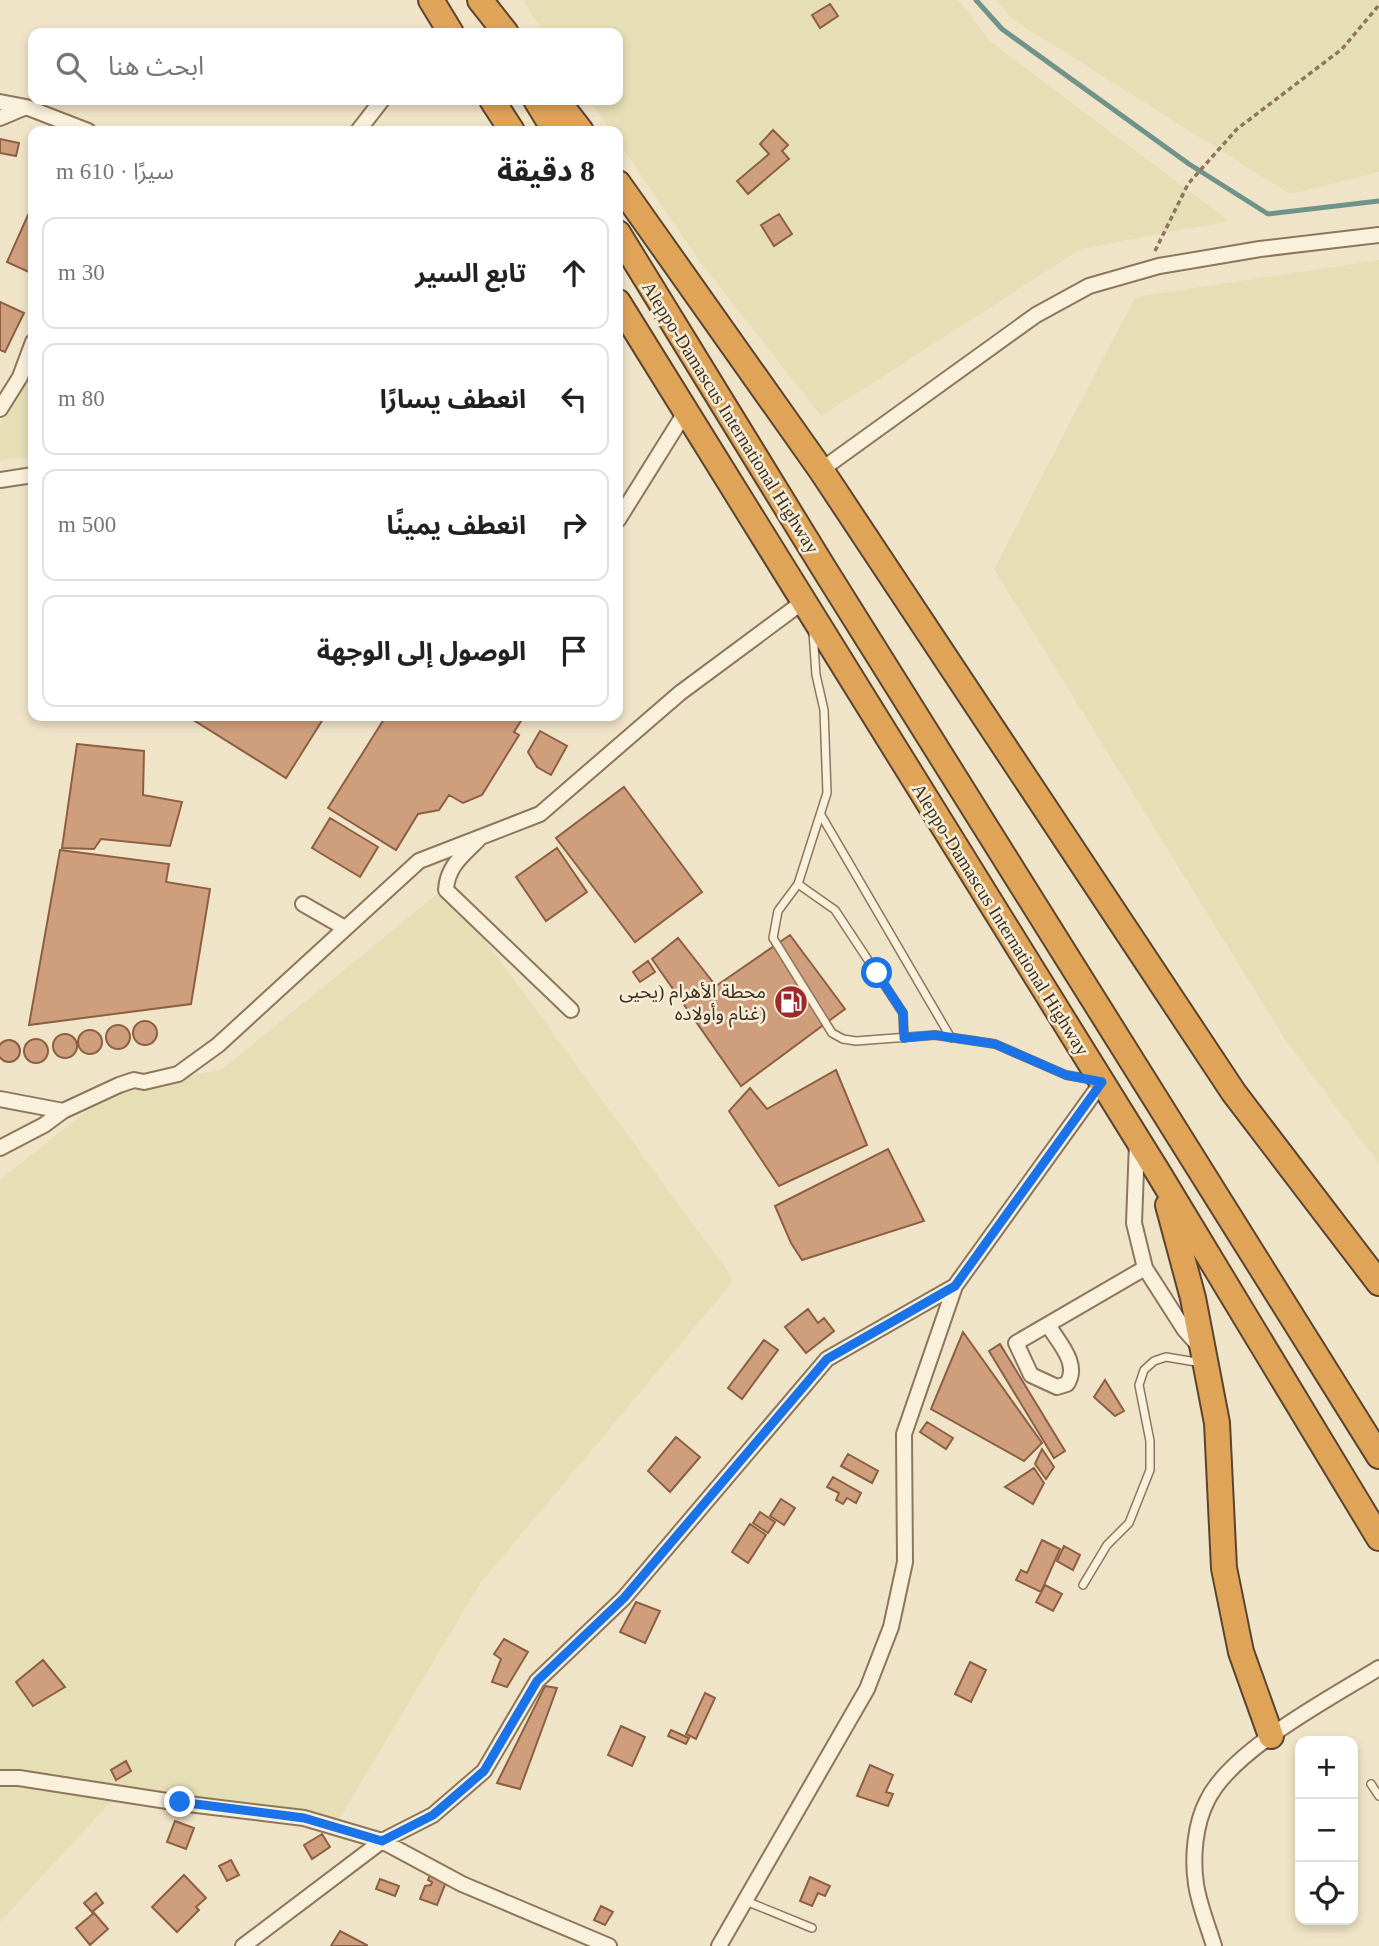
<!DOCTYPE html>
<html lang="ar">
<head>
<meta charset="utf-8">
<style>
	:root { --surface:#fff; --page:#f2f2f2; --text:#202124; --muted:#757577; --line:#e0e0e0 }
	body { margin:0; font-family:"Times New Roman","Noto Sans Arabic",serif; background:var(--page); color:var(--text); direction:rtl }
	.controls { position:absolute; right:21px; bottom:21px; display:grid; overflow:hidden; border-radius:14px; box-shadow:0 4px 10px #0003 }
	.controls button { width:63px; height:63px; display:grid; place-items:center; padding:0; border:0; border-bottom:2px solid var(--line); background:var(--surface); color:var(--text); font:35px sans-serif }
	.stop { position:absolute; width:21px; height:21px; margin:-16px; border:5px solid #1a73e8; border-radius:50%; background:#fff }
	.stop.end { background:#1a73e8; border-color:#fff; box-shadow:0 2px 7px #0008 }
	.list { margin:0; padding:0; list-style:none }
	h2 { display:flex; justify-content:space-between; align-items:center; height:91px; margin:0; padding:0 28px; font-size:30px }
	h2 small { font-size:23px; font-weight:400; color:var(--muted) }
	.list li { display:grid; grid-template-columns:46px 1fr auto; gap:21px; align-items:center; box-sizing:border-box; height:112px; margin:0 14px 14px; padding:0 14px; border:2px solid var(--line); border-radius:14px }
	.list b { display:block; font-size:26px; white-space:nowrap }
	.list em { font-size:23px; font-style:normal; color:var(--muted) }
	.icon { flex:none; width:38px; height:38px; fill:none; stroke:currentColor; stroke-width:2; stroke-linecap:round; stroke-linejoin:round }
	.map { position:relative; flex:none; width:1379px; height:1946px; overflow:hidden; direction:ltr }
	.search { position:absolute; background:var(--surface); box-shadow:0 4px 10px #0003; left:28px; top:28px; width:595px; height:77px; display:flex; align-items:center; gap:18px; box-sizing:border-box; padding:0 24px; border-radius:14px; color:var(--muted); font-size:26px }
	.panel { position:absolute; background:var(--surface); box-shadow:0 4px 10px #0003; left:28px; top:126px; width:595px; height:595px; border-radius:14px; direction:rtl }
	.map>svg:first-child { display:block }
</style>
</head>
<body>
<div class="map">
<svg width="1379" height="1946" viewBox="0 0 1379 1946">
	<rect width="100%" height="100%" fill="#f0e4c8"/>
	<path fill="#e6deb5" d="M522 0H958L991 42 1229 221 1081 249 821 416 697 258 618 141V131H611L590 100H618V33H545Z
		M996 0H1379V172L1290 194 1012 19Z
		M1379 260V1164L1285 1039 994 569 1135 297Z
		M33 343V456L0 460V426Z
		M446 887 734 1280 479 1585 332 1831 116 1796 0 1922V1180L114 1089 221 1070Z"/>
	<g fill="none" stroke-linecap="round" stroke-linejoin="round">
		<path stroke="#6f938a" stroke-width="5" d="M976 0 1002 29 1189 164 1268 214 1379 201"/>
	</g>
	<path fill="#cf9f7d" stroke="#8d5f41" stroke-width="2" d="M830 4 838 16 820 28 812 15Z
		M773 130 788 145 782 151 789 159 748 194 737 181 769 154 760 144Z
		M0 139 19 143 16 156 0 153Z
		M779 214 792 234 774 246 761 225Z
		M28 215 33 217V274L7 262Z
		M0 302 24 313 5 352 0 350Z
		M187 716H325L286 778Z
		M386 716H524L514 732 519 735 482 795 463 803 449 795 439 810 418 814 396 850 328 808Z
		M540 731 567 746 551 775 537 767 528 752Z
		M77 744 144 751 143 795 182 802 170 846 101 839 94 849 62 848Z
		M624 787 702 892 635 942 556 838Z
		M330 818 378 847 360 877 312 848Z
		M557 848 587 892 546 921 516 877Z
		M60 850 169 864 166 882 210 889 191 1004 29 1025Z
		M790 935 845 1009 741 1086 652 959 678 938 716 986Z
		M648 961 655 972 640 982 633 972Z
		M133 1033a12 12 0 1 1 24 0a12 12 0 1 1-24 0Z
		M106 1037a12 12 0 1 1 24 0a12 12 0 1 1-24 0Z
		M78 1042a12 12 0 1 1 24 0a12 12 0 1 1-24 0Z
		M53 1046a12 12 0 1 1 24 0a12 12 0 1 1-24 0Z
		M24 1051a12 12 0 1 1 24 0a12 12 0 1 1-24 0Z
		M-2 1051a11 11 0 1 1 22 0a11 11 0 1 1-22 0Z
		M836 1070 867 1145 779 1186 729 1111 750 1088 767 1109Z
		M888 1149 924 1221 802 1260 791 1243 775 1206Z
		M808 1309 818 1323 824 1318 834 1331 806 1353 785 1327Z
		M963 1332 1042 1443 1024 1461 931 1409Z
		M764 1340 778 1350 742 1399 728 1388Z
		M1000 1344 1065 1451 1054 1458 989 1351Z
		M1105 1380 1124 1411 1115 1416 1094 1397Z
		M927 1422 953 1438 946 1449 920 1432Z
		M676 1437 700 1457 670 1492 648 1471Z
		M1042 1449 1054 1467 1046 1479 1035 1464Z
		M848 1454 878 1471 872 1483 841 1466Z
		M1034 1468 1044 1483 1033 1504 1005 1487Z
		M833 1477 861 1493 856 1503 847 1498 843 1504 836 1500 839 1493 827 1487Z
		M781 1499 795 1508 784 1525 770 1516Z
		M760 1512 775 1522 768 1533 753 1523Z
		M750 1524 766 1535 748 1563 732 1552Z
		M1042 1540 1060 1549 1041 1592 1016 1580 1021 1570 1027 1573Z
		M1064 1546 1080 1555 1073 1570 1057 1561Z
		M1045 1585 1062 1594 1053 1611 1036 1602Z
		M636 1602 660 1611 645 1643 620 1632Z
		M504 1639 528 1652 507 1687 492 1682 501 1659 494 1654Z
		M43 1660 65 1687 33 1706 16 1682Z
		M970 1662 986 1670 971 1702 955 1694Z
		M545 1686 557 1688 520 1789 497 1783Z
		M705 1693 715 1698 696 1739 686 1734Z
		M621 1726 645 1737 632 1766 608 1755Z
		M671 1730 689 1738 686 1744 668 1736Z
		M126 1761 131 1771 116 1780 111 1770Z
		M870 1765 893 1775 886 1792 893 1794 888 1806 857 1796Z
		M175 1821 194 1828 186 1849 167 1842Z
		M322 1834 330 1847 312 1859 304 1845Z
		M231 1860 239 1875 227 1881 219 1866Z
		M184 1875 206 1898 196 1907 199 1910 177 1932 152 1907Z
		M430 1875 446 1882 437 1905 420 1899 425 1886 431 1885 432 1882 428 1880Z
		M810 1877 830 1886 825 1896 818 1893 812 1906 800 1901Z
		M380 1879 399 1886 395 1896 376 1889Z
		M96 1893 103 1903 92 1912 84 1903Z
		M601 1906 613 1912 605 1925 594 1920Z
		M94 1913 108 1929 90 1945 76 1928Z
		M340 1931 367 1945V1946H331Z"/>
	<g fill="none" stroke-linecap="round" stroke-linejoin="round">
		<g stroke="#8d765c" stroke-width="10">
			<path id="lane" d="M813 632 816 675 824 710 827 793 798 884 778 911 773 938 832 1033 843 1039 856 1041 935 1035 995 1044 1066 1075 1094 1080
				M821 815 951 1038
				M798 884 835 910 903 1013 904 1038
				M1083 1585 1107 1545 1129 1523 1150 1470V1441L1139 1385 1144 1370 1154 1361 1166 1357 1202 1363
				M1371 1784 1379 1796
				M746 1901 812 1928"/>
		</g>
		<g stroke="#8d765c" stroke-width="18">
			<path id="street" d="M0 102 26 107 88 131
				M0 118 26 107
				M358 131 382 100
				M0 409 20 377 33 342
				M821 470 1036 315 1089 286 1159 266 1260 249 1379 235
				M0 480 33 475
				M618 520 686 411
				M478 840C462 856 447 867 446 890L571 1010
				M303 904 345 928
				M0 1099 63 1111
				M1137 1143 1134 1223 1145 1268 1184 1329 1199 1346
				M0 1148 44 1125 63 1111 119 1085 134 1080 144 1082 178 1074 218 1045 419 861 540 814 680 693 804 601
				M1048 1325C1059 1343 1080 1364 1067 1384L1057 1387 1031 1375 1016 1343 1145 1268
				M0 1778H19L180 1803 304 1818 382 1841 462 1884 609 1946
				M243 1946 382 1841 433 1815 484 1771 537 1681 624 1598 827 1359 955 1286 1102 1082
				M719 1946 867 1689 891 1627 905 1562 904 1434 955 1286
				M1214 1946C1208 1926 1199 1905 1196 1884 1192 1858 1195 1824 1207 1801 1231 1750 1331 1698 1379 1668"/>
		</g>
		<g stroke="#5b4430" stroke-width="28">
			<path id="highway" d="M431 0 451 33
				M480 0 506 33
				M492 100 512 131
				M536 100 555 131
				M557 100 581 131
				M618 183 821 470 1234 1093 1379 1283
				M618 233 823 567 1379 1456
				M618 302 1159 1174 1379 1538
				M1168 1205 1193 1298 1217 1423 1224 1568 1241 1652 1271 1736"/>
		</g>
		<path stroke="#8d765c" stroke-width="3.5" stroke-dasharray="5 3.5" stroke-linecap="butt" d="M1155 251 1188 184 1237 129 1342 49 1379 5"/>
		<use href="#lane" stroke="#faf1dc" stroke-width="7"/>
		<use href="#street" stroke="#faf1dc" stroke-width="14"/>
		<use href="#highway" stroke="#e0a458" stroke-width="24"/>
	</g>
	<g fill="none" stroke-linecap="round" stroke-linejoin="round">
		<path stroke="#1a73e8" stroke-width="9" d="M180 1802 304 1818 382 1841 433 1815 484 1771 537 1681 624 1598 827 1359 955 1286 1102 1082 1066 1075 995 1044 935 1035 904 1038 903 1013 877 973"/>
	</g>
	<defs>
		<g id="fuel-disc" transform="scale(1.75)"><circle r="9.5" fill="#9e2a2b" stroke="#f7eed8"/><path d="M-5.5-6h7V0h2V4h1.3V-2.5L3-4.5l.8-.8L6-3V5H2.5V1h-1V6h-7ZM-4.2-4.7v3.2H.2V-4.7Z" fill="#fff"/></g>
	</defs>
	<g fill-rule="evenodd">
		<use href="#fuel-disc" x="791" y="1002"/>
	</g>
	<g text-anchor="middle" stroke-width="5" stroke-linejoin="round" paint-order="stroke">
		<g font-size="19" fill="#3d2e20" stroke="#f7eed8">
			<text transform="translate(731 417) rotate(58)" y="7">Aleppo-Damascus International Highway</text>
			<text transform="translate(1001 919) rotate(58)" y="7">Aleppo-Damascus International Highway</text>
		</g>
		<g font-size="19" fill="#3d2e20" stroke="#f7eed8" text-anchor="end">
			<text x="766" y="998">محطة الأهرام (يحيى<tspan x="766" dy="22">غنام وأولاده)</tspan></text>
		</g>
	</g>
</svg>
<div class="controls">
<button>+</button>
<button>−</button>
<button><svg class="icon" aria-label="locate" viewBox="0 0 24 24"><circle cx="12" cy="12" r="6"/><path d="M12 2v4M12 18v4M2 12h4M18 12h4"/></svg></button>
</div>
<div class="stop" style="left:877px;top:973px"></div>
<div class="stop end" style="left:180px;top:1802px"></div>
<div class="search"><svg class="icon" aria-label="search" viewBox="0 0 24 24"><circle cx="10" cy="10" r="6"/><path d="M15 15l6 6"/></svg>ابحث هنا</div>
<section class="panel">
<h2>8 دقيقة<small>سيرًا · 610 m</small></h2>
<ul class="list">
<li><svg class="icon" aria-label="ahead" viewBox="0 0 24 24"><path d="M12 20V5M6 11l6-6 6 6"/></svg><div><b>تابع السير</b></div><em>30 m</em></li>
<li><svg class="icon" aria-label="left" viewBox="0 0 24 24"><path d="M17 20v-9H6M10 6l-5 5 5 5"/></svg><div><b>انعطف يسارًا</b></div><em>80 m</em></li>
<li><svg class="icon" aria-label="right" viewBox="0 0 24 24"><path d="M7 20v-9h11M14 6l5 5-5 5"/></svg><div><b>انعطف يمينًا</b></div><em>500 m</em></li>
<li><svg class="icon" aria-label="arrive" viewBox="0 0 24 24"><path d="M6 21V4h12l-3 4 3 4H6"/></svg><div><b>الوصول إلى الوجهة</b></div></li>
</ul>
</section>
</div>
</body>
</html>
